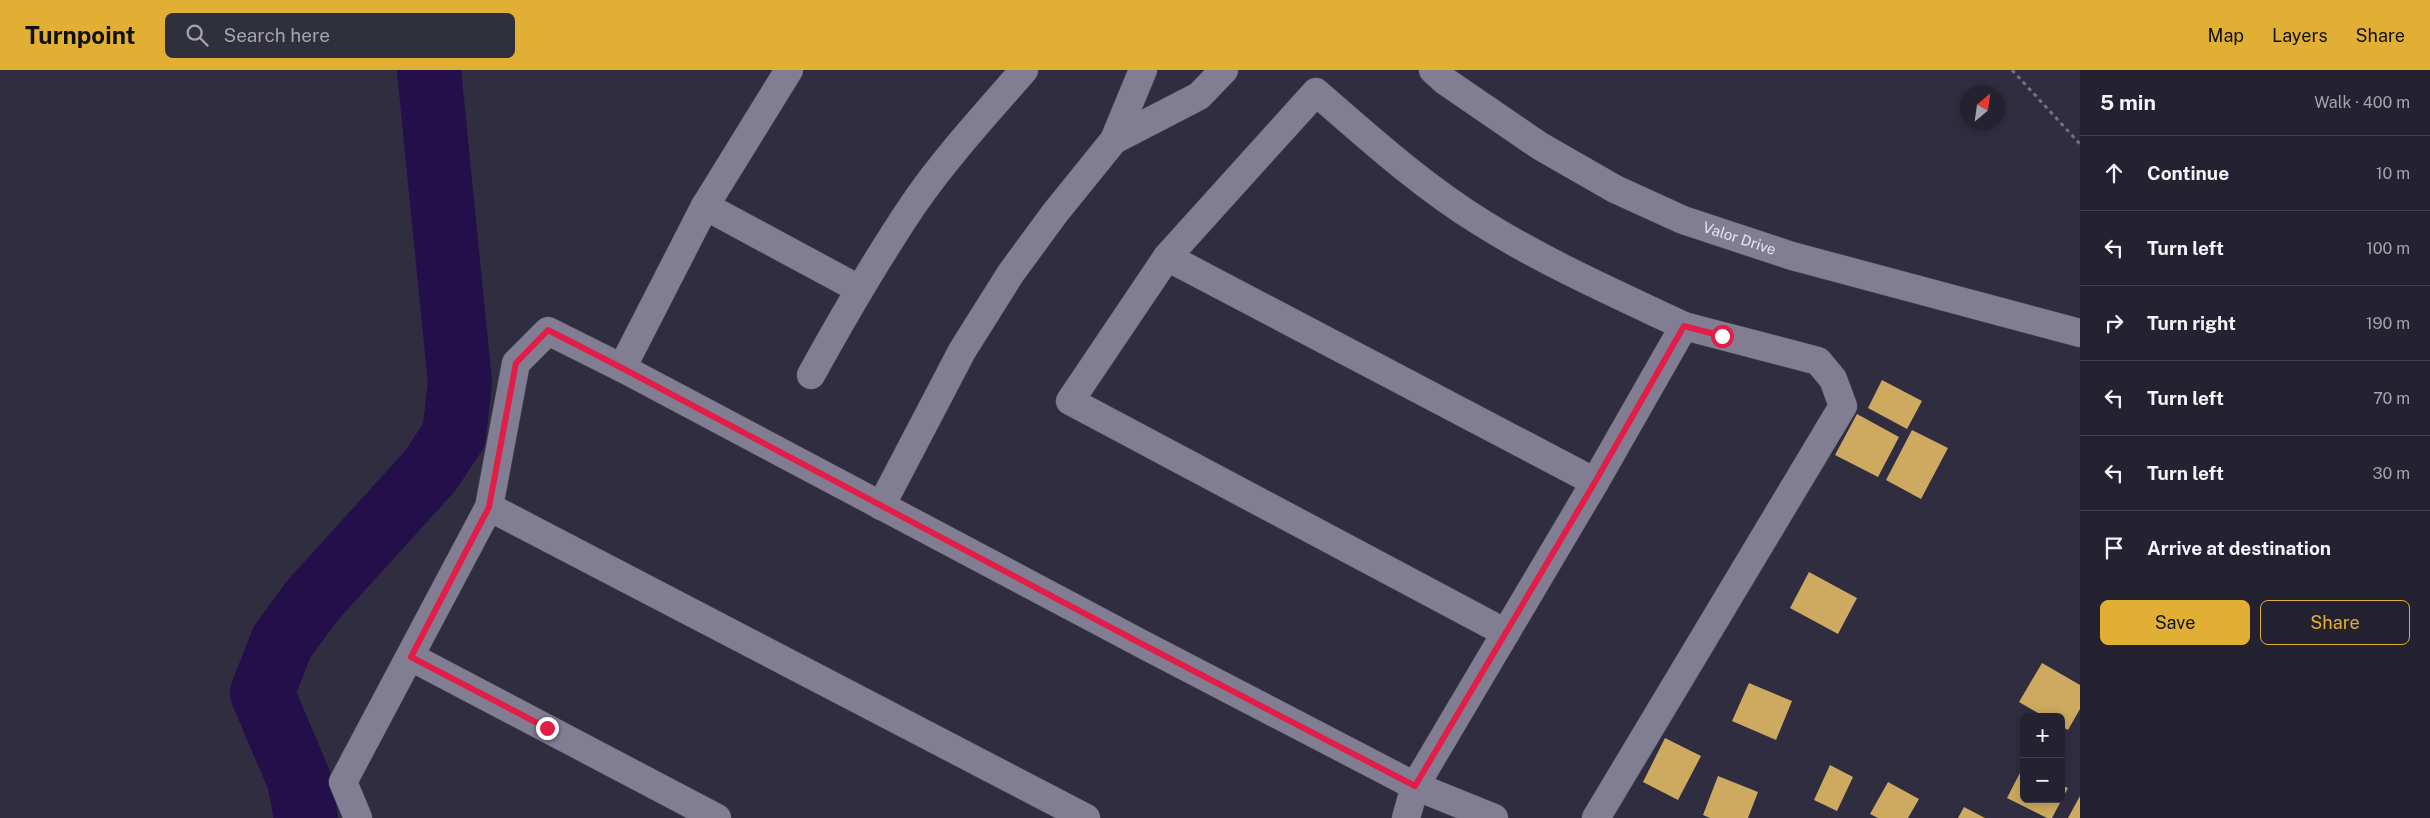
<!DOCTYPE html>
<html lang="en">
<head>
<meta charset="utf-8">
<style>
	:root { --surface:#242230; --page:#302f3c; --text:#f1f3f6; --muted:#a3a4ab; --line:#413f4c; --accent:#e1af34 }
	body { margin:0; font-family:"Public Sans",sans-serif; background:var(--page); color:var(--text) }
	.controls { position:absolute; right:15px; bottom:15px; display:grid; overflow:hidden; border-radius:8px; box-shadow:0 2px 12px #0003 }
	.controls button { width:45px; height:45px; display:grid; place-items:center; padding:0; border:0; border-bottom:1px solid var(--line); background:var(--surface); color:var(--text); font:25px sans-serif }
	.compass { position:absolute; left:1960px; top:15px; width:45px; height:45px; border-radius:50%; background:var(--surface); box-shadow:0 2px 12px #0003; rotate:29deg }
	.stop { position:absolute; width:15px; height:15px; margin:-11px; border:4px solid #e11d48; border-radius:50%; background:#fff }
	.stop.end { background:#e11d48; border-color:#fff; box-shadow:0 1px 5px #0008 }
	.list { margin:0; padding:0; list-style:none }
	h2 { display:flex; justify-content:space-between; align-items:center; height:65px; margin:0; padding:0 20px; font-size:21px }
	h2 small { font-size:16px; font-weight:400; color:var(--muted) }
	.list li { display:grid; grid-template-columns:32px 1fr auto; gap:15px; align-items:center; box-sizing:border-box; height:75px; padding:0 20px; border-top:1px solid var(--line) }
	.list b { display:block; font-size:19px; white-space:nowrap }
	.list em { font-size:16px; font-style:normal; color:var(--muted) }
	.actions { display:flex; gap:10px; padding:15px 20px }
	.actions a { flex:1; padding:11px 0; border:1px solid var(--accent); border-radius:8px; text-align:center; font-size:18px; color:var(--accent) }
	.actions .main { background:var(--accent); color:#111 }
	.icon { flex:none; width:28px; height:28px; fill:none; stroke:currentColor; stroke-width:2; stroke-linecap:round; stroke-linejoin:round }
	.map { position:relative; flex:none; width:2080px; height:748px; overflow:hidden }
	header { display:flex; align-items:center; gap:30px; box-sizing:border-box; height:70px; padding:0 25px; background:var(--accent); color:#111 }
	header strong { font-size:24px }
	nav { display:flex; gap:28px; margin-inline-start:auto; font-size:18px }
	.search { width:350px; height:45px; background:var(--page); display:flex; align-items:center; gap:12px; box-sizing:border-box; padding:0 18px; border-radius:8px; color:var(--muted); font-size:19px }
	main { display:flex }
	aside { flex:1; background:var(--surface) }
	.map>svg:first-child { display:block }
</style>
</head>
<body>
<header>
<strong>Turnpoint</strong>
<div class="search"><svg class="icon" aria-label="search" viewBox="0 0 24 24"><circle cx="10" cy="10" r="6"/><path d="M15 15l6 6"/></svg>Search here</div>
<nav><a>Map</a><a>Layers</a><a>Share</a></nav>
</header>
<main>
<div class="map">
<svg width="2080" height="748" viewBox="0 0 2080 748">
	<rect width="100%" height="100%" fill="#302d40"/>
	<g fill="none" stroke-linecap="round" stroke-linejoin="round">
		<path stroke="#230f4a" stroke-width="64" d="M306 748 299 710 262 623 282 572 312 531 430 401 454 365 460 313 429 0"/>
	</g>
	<path fill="#cdaa5f" d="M1882 310 1922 331 1907 359 1868 338Z
		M1857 344 1899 367 1878 407 1835 385Z
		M1912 360 1948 378 1921 429 1886 410Z
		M1809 502 1857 528 1838 564 1790 538Z
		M2042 593 2080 615V639L2068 660 2061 656V647H2045L2019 632Z
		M1749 613 1792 631 1776 670 1732 651Z
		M1665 668 1701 686 1678 730 1643 712Z
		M1830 695 1853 707 1837 741 1814 730Z
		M2024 695V729H2061V715L2068 718 2052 748H2047L2007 728Z
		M1718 706 1758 722 1748 748H1710L1703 745Z
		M1888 712 1919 729 1908 748H1878L1870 744Z
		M2080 726V748H2068Z
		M1964 737 1985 748H1958Z"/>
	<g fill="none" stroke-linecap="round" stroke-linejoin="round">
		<g stroke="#4e4b5b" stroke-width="29">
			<g id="street">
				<path id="s1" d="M1433 0 1445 11 1540 76 1615 119 1683 150 1792 186 2080 263"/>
				<path d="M1114 70 1199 26 1224 0"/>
				<path d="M705 136 859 219"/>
				<path d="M1167 187 1595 412"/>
				<path d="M622 298 1142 574 1415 716 1494 748"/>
				<path d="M811 305C843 247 876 190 913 135 946 87 986 44 1024 0"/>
				<path d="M881 436 962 281 1011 203 1055 143 1114 70 1143 0"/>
				<path d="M489 437 1086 748"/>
				<path d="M411 587 717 748"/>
				<path d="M358 748 343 712 489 437 516 293 548 261 622 298 705 136 789 0"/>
				<path d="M1406 748 1415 716 1595 412 1684 256C1616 224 1546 193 1482 153 1422 116 1369 68 1316 22L1167 187 1070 331 1506 563"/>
				<path d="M1596 748 1843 336 1833 309 1818 291 1684 256"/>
			</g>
		</g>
		<path stroke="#737081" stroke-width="3" stroke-dasharray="4 4" stroke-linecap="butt" d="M2012 0 2080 74"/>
		<use href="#street" stroke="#817e94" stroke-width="28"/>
	</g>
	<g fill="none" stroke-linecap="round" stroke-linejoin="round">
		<path stroke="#e11d48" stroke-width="6" d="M547 658 411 587 489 437 516 293 548 260 622 298 1142 574 1415 716 1595 412 1684 256 1722 266"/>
	</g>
	<g text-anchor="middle" stroke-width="5" stroke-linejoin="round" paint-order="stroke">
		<g font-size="15" fill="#e6e4f1" stroke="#18171f">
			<text dy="5" stroke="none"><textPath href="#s1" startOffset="352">Valor Drive</textPath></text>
		</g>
	</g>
</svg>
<div class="controls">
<button>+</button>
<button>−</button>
</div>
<svg class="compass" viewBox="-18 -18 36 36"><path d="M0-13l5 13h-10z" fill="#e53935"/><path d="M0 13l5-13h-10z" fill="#a3a4ab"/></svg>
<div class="stop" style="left:1722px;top:266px"></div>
<div class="stop end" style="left:547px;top:658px"></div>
</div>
<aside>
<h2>5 min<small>Walk · 400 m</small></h2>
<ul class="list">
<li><svg class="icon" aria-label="ahead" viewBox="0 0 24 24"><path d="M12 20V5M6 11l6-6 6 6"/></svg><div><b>Continue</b></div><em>10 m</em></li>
<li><svg class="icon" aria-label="left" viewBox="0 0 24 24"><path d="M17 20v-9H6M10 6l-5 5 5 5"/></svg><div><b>Turn left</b></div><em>100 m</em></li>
<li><svg class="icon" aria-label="right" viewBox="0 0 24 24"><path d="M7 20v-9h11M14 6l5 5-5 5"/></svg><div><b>Turn right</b></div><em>190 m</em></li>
<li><svg class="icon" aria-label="left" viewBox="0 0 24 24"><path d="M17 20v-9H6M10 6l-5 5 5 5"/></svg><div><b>Turn left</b></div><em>70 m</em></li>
<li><svg class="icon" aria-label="left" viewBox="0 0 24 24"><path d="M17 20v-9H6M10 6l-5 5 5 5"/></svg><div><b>Turn left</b></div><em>30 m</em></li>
<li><svg class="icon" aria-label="arrive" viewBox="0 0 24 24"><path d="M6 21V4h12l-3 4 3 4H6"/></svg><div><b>Arrive at destination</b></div></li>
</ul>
<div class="actions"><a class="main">Save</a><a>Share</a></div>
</aside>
</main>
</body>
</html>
